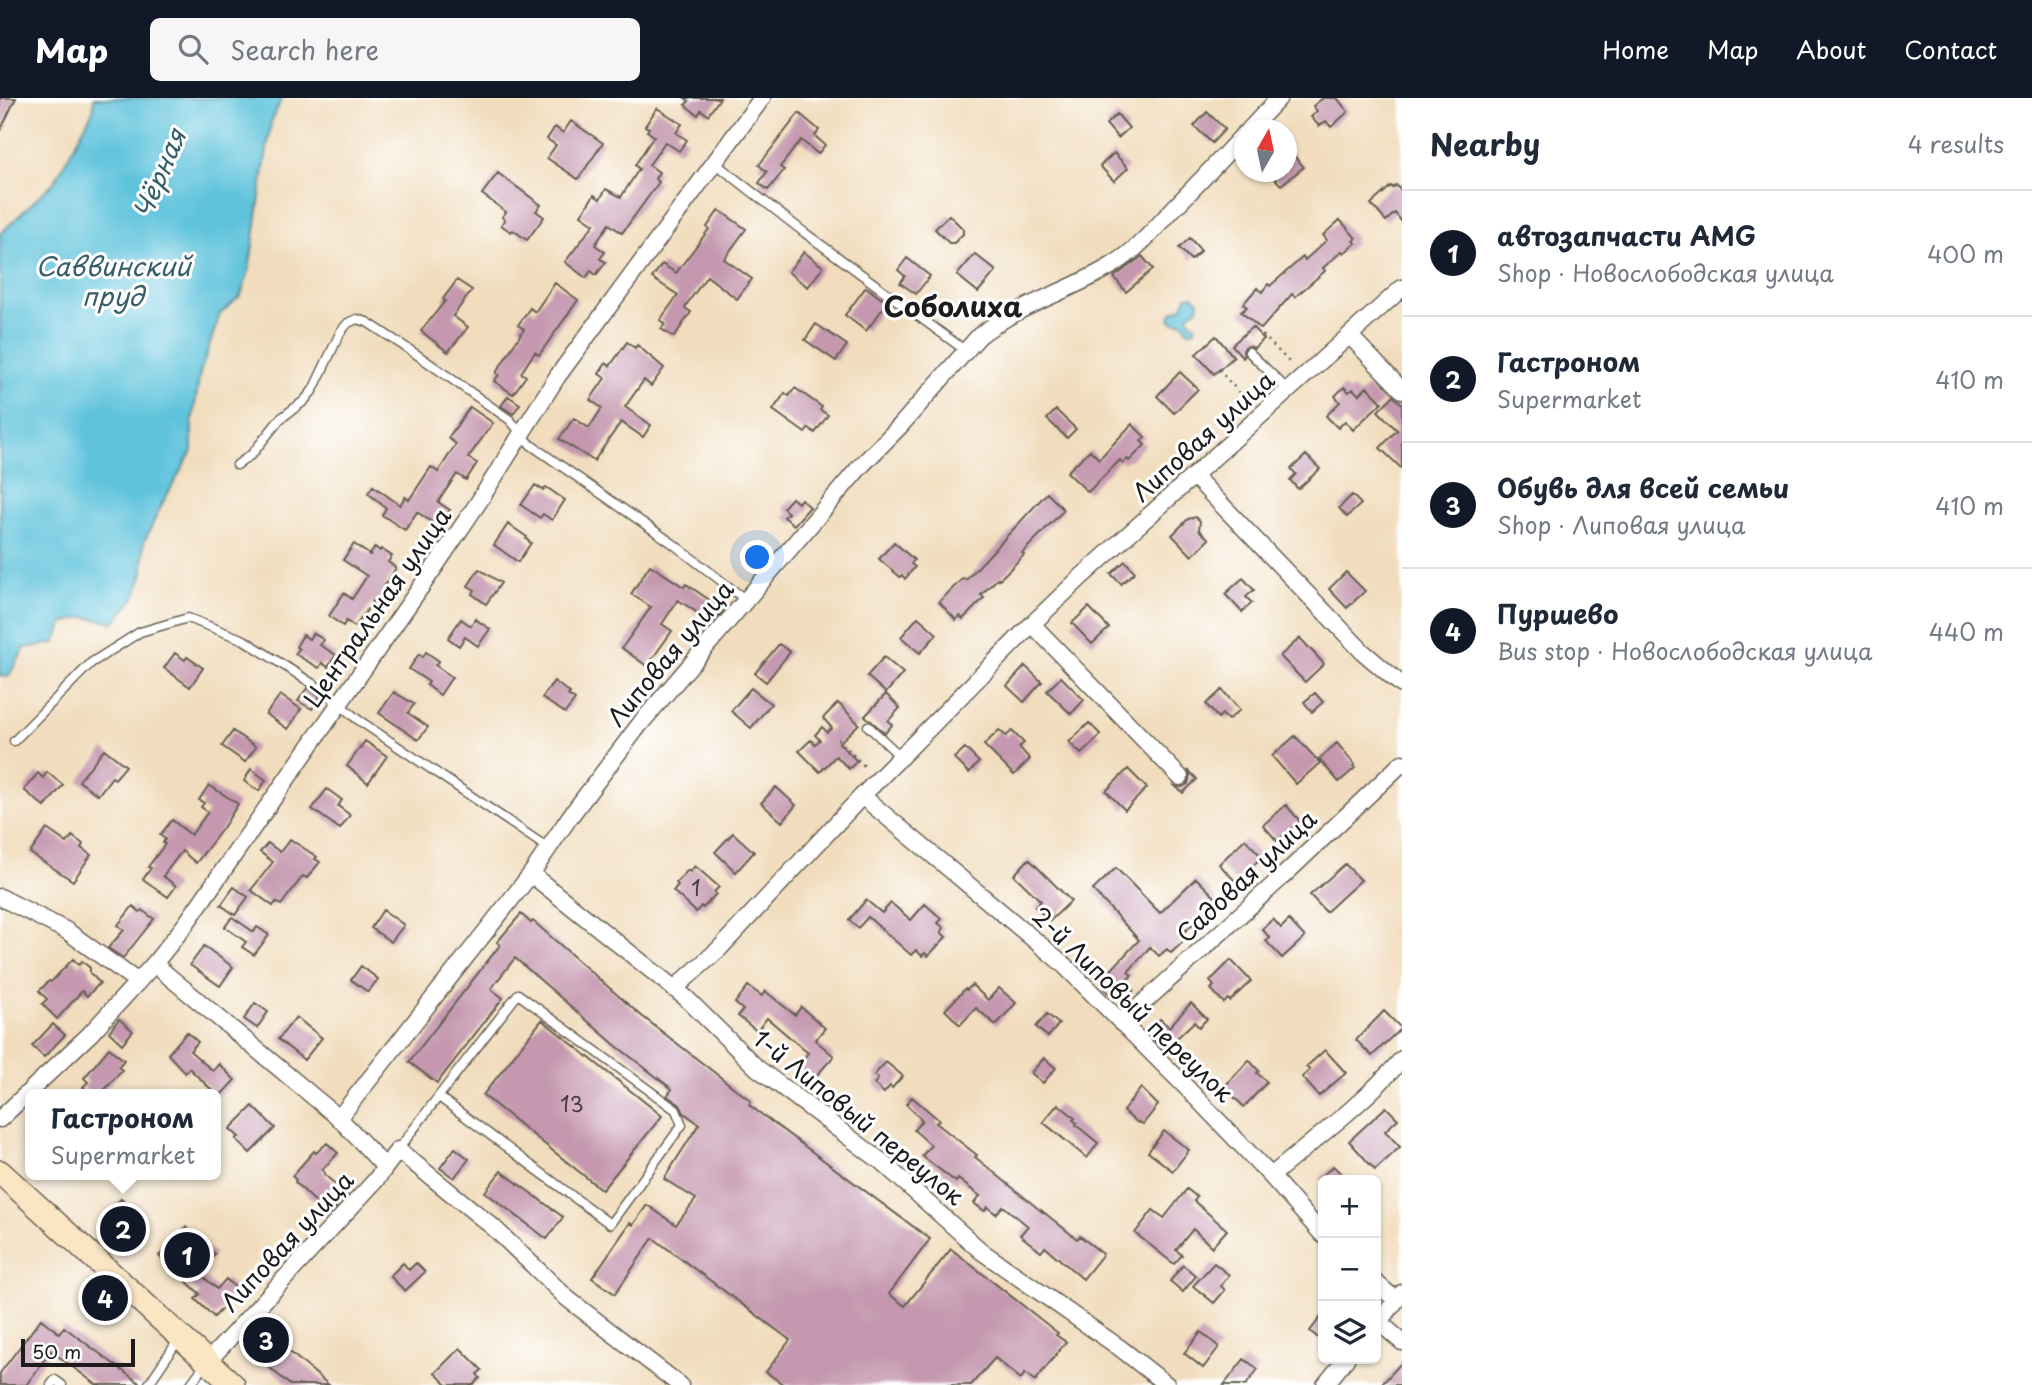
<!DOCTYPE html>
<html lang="en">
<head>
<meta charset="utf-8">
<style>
	:root { --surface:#fff; --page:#f6f6f7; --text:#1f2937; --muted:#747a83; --line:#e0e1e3; --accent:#111827 }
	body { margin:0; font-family:"Playpen Sans",sans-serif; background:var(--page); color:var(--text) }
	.controls { position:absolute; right:21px; bottom:21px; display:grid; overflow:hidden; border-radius:10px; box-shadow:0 2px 5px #0004 }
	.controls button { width:63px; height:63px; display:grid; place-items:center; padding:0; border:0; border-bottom:2px solid var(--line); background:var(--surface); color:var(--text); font:35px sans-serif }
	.compass { position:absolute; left:1234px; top:21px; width:63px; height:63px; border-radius:50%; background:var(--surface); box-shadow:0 2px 5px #0004; rotate:9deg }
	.scale { position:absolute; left:21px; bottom:18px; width:114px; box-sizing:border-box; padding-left:7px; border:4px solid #1c1c1c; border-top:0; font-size:19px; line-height:24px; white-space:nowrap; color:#1c1c1c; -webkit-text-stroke:5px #fff; paint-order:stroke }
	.you { position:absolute; left:758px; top:460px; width:24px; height:24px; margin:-18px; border:5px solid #fff; border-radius:50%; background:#1a73e8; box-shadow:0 0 0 10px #1a73e833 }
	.badge { display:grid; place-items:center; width:46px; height:46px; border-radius:50%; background:var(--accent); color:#fff; font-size:23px; font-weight:700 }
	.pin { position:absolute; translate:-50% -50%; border:4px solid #fff; box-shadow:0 2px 7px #0006 }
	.popup { position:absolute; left:25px; top:991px; width:196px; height:91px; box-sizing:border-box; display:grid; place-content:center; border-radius:10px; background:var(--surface); filter:drop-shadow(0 2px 5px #0005); font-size:23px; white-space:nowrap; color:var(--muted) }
	.popup b { font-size:26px; color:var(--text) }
	.popup::after { content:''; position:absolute; left:50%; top:100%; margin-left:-14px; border:14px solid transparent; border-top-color:var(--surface) }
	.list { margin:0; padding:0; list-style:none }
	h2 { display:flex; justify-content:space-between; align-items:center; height:91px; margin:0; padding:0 28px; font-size:30px }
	h2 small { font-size:23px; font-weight:400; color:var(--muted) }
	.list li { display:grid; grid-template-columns:46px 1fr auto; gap:21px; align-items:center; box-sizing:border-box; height:126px; padding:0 28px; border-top:2px solid var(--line) }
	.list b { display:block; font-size:26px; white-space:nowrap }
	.list p { margin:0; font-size:23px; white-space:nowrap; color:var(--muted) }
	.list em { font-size:23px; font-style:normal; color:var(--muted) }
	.icon { flex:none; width:38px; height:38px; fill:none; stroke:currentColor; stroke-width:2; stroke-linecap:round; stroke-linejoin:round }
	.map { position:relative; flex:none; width:1402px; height:1287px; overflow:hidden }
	header { display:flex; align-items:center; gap:42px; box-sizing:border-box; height:98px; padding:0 35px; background:var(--accent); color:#fff }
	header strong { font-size:33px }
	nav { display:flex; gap:38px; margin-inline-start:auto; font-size:24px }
	.search { width:490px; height:63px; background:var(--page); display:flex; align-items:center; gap:18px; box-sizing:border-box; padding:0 24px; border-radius:10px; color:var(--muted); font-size:26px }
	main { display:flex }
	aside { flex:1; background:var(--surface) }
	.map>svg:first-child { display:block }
</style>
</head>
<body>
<header>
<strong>Map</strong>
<div class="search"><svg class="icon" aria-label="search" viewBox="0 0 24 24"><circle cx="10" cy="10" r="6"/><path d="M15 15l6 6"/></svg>Search here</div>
<nav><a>Home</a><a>Map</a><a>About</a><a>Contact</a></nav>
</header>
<main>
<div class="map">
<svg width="1402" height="1287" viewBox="0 0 1402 1287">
	<rect width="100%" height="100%" fill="#fff"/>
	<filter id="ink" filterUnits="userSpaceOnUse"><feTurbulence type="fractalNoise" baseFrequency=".0143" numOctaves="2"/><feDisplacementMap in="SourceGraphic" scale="14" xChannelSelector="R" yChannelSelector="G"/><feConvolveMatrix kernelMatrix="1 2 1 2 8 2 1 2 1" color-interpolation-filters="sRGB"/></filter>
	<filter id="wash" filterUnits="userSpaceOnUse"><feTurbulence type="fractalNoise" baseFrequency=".00686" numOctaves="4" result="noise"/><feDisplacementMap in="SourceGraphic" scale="28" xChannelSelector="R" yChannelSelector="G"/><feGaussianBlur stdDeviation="1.57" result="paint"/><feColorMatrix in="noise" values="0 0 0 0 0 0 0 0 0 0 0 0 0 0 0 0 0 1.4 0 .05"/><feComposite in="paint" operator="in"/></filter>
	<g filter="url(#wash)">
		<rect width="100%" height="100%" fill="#f1ddbd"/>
		<path fill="#5fc3dc" stroke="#3e707c" stroke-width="2" d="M94 0H282L271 24 249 173 241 197 220 216 200 275 192 325V353L162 406 144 444 143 474 135 500 114 524 84 519 63 525 55 545 25 550 8 579 0 578V136L55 83 93 13Z
			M1187 198H1193L1199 203 1198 210 1188 217 1189 221 1196 229 1194 233H1188L1183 224H1173L1170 221 1172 214 1183 209Z"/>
		<g id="blocks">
			<path fill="#c598af" d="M0 0H16L0 33Z
				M685 0H720L708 17 701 12 698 17 685 7 689 3Z
				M1323 0H1337L1348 14 1331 29 1326 23 1319 28 1311 19 1317 13 1313 8Z
				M657 10 682 26 676 35 687 42 679 53 665 44 649 67 659 74 655 81 659 84 622 135 609 126 595 147 605 154 600 161 606 164 596 177 591 173 586 180 565 164 594 126 581 117 594 97 600 101 606 91 621 99 639 71 635 67 654 38 647 33 649 30 645 28Z
				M1207 14 1225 31 1212 45 1194 28Z
				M799 15 819 32 815 38 825 47 818 56 801 42 780 69 784 72 768 92 759 85 767 74 759 67Z
				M1117 16 1129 30 1118 40 1106 26Z
				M571 23 603 45 578 81 547 60 556 47 547 41 555 29 563 35Z
				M1286 49 1304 69 1281 87 1268 74H1286Z
				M1114 55 1128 70 1114 83 1100 68Z
				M498 75 541 107 536 113 544 119 527 142 513 132 511 134 501 127 505 122 502 119 506 114 482 96Z
				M1396 87 1402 94V124L1395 115 1386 123 1371 106 1391 88 1393 90Z
				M719 112 746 131 724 161 752 181 737 201 707 178 687 206 685 210 691 214 674 239 661 231 665 226 660 222 678 197 652 180 662 166 676 175 709 131 707 129Z
				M949 117 963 131V136L954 145H949L935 131Z
				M1340 122 1356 140 1353 143 1356 145 1344 155 1342 153 1323 170 1325 173 1295 199 1292 196 1261 231 1241 214 1247 209 1243 206 1257 190 1262 194 1268 186 1270 188 1303 159 1305 162 1327 142 1323 137Z
				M1190 140 1201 153 1191 162 1179 150Z
				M804 154 823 169 808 189 788 174Z
				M975 156 996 173 978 194 957 177Z
				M1142 158 1153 171 1126 194 1114 179Z
				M907 160 930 178 916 196 900 185 905 178 898 172Z
				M457 182 472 192 453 218 468 229 448 254 421 233 445 203 443 201Z
				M555 185 578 202 539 257 535 254 521 275 526 278 513 296 494 283 499 277 496 275 524 231 518 227 530 210 535 214Z
				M866 189 887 205 866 233 845 217Z
				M816 226 847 247 836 263 805 242Z
				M1252 229 1264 241 1254 250 1250 248 1245 249 1243 253 1244 259 1243 260 1232 247Z
				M1216 238 1234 259 1214 276 1196 256Z
				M627 244 635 250 637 247 664 270 651 288 644 282 625 309 651 327 643 339 621 324 594 363 559 341 574 320 589 330 602 310 590 302 605 280 599 276 606 265 610 268Z
				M1180 274 1198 291 1174 315 1157 298Z
				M1344 289 1349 294 1353 291 1359 297 1367 289 1382 304 1353 332 1345 323 1338 330 1326 318 1340 304 1335 298Z
				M795 290 822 309 820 312 828 317 815 335 809 330 805 335 773 312 785 295 789 298Z
				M508 298 520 306 513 316 501 308Z
				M1393 298 1402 306V371L1380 350 1397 332 1378 313Z
				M470 309 493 325 468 360 477 365 466 382 457 376 438 404 450 412 439 429 417 414 405 432 382 417 386 410 368 395 373 388 400 407 405 399 409 402 431 369 438 374 456 346 448 340Z
				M1056 312 1076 331 1067 340 1047 321Z
				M1132 326 1145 339 1141 343 1145 347 1129 363 1127 361 1123 365 1120 362 1088 394 1067 374 1090 352 1099 361Z
				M1306 357 1320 371 1298 391 1290 382 1296 376 1291 371Z
				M535 387 543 392 546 389 565 402 552 422 543 416 540 420 521 407Z
				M1047 395 1064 412 1022 455 1024 457 999 482 998 480 981 497 984 500 963 521 960 518 956 522 939 504 963 480 966 482Z
				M1352 397 1361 406 1347 419 1339 410Z
				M792 400 798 405 801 401 810 409 794 427 784 419 788 415 783 410Z
				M1196 419 1200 423 1199 432 1209 441 1192 458 1172 437 1188 421Z
				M508 426 527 439 526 441 531 445 518 464 494 447Z
				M894 444 914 462 911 466 915 469 905 481 902 477 900 479 879 461Z
				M354 446 370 457 375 449 380 453 381 451 392 458 388 464 396 470 385 487 393 493 382 509 373 503 355 529 346 523 343 528 329 518 344 495 352 501 367 478 343 462Z
				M1125 463 1135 474 1121 486 1111 476Z
				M650 467 684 489 686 486 724 512 713 525 678 502 662 526 672 533 647 568 622 550 651 509 631 496Z
				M479 471 501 485 486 506 472 496 475 492 468 488Z
				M1346 474 1365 493 1347 510 1329 491Z
				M1243 480 1254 492 1246 499 1252 505 1242 514 1225 496Z
				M1089 509 1109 530 1092 546 1072 525Z
				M918 519 937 536 920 555 901 539Z
				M461 521 471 528 475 521 490 531 478 548 465 539 459 548 448 540Z
				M313 535 324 542 320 547 336 557 328 569 322 565 319 570 295 556 299 551 296 549 303 537 309 541Z
				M1300 540 1324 566 1305 584 1280 558Z
				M779 546 790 554 766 584 755 575Z
				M426 554 439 563 435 567 452 579 440 597 427 587 429 584 409 571 419 556 423 559Z
				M175 555 185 562 187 559 203 570 190 589 164 570Z
				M884 559 903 575 886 595 867 578Z
				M1025 568 1042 584 1024 604 1007 588Z
				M1061 579 1084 602 1071 616 1047 593Z
				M554 583 570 595 568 597 575 602 565 615 542 600Z
				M307 590 320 598 312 611 298 603Z
				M751 590 771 606 751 630 731 613Z
				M1222 592 1240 612 1228 622 1222 616 1218 620 1206 606Z
				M394 594 414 606 408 615 428 629 418 642 379 615Z
				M1315 595 1323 604 1312 614 1304 604Z
				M886 596 900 610 888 623 892 627 885 635 865 618Z
				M280 597 301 611 288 631 266 616Z
				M838 605 859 626 839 645 857 663 849 671 836 658 820 674 799 653 811 642 815 646 820 642 815 637 822 629 827 634 832 630 823 620Z
				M1089 625 1101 637 1081 656 1069 644Z
				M999 632 1006 638 1012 633 1024 645 1019 649 1030 661 1014 677 984 647Z
				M233 633 256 649 245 664 222 648Z
				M1295 638 1320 665 1296 686 1272 658Z
				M365 643 387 658 368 685 347 668Z
				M1337 645 1355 667 1353 668 1355 670 1339 684 1319 661Z
				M965 650 979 664 969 675 954 660Z
				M104 651 126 668 115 681 112 679 98 697 79 683Z
				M251 671 266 682 259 693 244 683Z
				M1128 671 1147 690 1125 712 1106 693Z
				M1188 672 1197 681 1183 695 1175 688 1182 689 1188 686 1190 677Z
				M47 674 63 687 45 709 24 692 38 675 43 680Z
				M209 687 238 706 223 730 196 765 182 753 163 778 176 788 168 799 143 781 151 770 148 769 165 746 163 745 165 741 160 737 172 722 191 737 208 714 201 709 204 705 199 702Z
				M776 689 796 707 782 724 761 705Z
				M327 691 342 702 338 708 350 717 340 731 312 711Z
				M1286 707 1300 723 1277 743 1263 727Z
				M47 731 67 745 72 738 83 746 81 750 91 757 73 783 30 755Z
				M733 735 754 754 736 774 715 754Z
				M290 741 317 759 315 761 320 764 307 780 303 778 281 807 276 804 273 808 251 792 273 764 260 754 268 745 280 754Z
				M1245 741 1262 759 1236 784 1219 766Z
				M1029 761 1071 803 1050 823 1035 809 1041 803 1014 777Z
				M1345 766 1361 782 1326 814 1310 797Z
				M695 768 719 789 714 794 716 796 703 810 701 808 696 814 673 793 678 787 676 785 688 772 690 774Z
				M1116 770 1160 815 1196 780 1219 803 1214 808 1216 810 1203 822 1200 819 1180 838 1185 842 1171 855 1167 851 1159 858 1150 849 1128 874 1132 877 1126 883 1133 893 1122 904 1116 899 1114 900 1103 890 1105 887 1101 883 1139 842 1093 792Z
				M234 789 248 799 235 817 221 807Z
				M866 802 882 815 891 805 911 822 925 806 942 821 938 825 944 830 941 834 946 839 928 858 925 855 922 858 916 852 911 857 868 819 858 830 849 822Z
				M133 808 140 814 142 812 154 821 123 860 108 850 124 832 118 827Z
				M383 812 404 827 391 844 371 830Z
				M521 816 531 825 533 823 638 915 751 1003 749 1007 930 1141 889 1196 905 1208 951 1151 1058 1235 1056 1237 1066 1244 1035 1283 1025 1275 1021 1281 995 1260 971 1287H784L766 1274 790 1242 653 1140 615 1196 592 1180 630 1125 633 1127 647 1107 676 1127 696 1101 664 1081 699 1026 684 1015 680 1007 667 998 672 991 614 946 515 860 491 891 503 900 437 985 409 964 500 847 497 844Z
				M232 819 254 834 257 829 269 837 254 857 242 849 246 844 225 829Z
				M1273 821 1281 830 1289 822 1305 839 1282 860 1266 843 1270 840 1262 831Z
				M204 848 233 869 220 888 190 867Z
				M73 861 79 867 82 863 90 870V875L100 885 87 898 82 893 57 921 42 906 47 901 39 893 49 883 51 884Z
				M1231 862 1251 883 1230 903 1228 901 1224 905 1211 891 1214 888 1210 883Z
				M361 868 378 881 368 894 351 882Z
				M972 887 988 902 999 890 1016 905 996 927 976 910 960 927 945 912 965 891 967 892Z
				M748 888 762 898 765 893 795 917 801 909 825 930 815 942 834 958 811 984 796 970 808 955 767 920 757 933 738 918 743 912 735 905Z
				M255 905 268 914 257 930 244 921Z
				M1191 905 1207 921 1199 929 1194 924 1164 952 1147 935 1160 921 1169 929Z
				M1384 913 1401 930 1372 958 1356 942Z
				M1047 916 1059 926 1048 939 1036 929Z
				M296 919 322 940 304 962 278 941Z
				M119 921 133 933 122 946 109 934Z
				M542 922 662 1018 602 1092 483 997Z
				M53 926 65 937 44 959 32 948Z
				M187 934 198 944 190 953 213 973 219 966 235 982 219 999 189 970 185 975 168 956Z
				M109 950 124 962 118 969 122 972 101 996H92L83 989 88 984 84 980Z
				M1325 952 1346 975 1319 998 1302 979 1310 972 1306 969Z
				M1044 960 1056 970 1043 985 1031 975Z
				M1249 962 1259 973 1257 975 1267 984 1244 1009 1224 989Z
				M886 964 903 978 892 990 890 988 884 995 874 986 878 981 874 977Z
				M1141 990 1158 1007 1143 1026 1139 1024 1138 1025 1123 1013Z
				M912 999 939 1022 936 1025 977 1057 975 1059 1041 1113V1112L1077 1141 1080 1138 1103 1156 1083 1181 1045 1149 1041 1154 1020 1137 1028 1128 1003 1108 996 1116 988 1109 984 1113 974 1105 980 1098 958 1081 956 1084 922 1058 931 1047 914 1032 922 1022 906 1006Z
				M1058 1006 1075 1020 1073 1022 1077 1025 1076 1027 1098 1045 1087 1060 1043 1024Z
				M253 1008 275 1030 250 1055 236 1041 239 1039 230 1031Z
				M1386 1009 1398 1021 1385 1033 1400 1049 1375 1072 1349 1043Z
				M1164 1033 1189 1052 1173 1073 1148 1054Z
				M327 1045 338 1055 322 1072 325 1075 324 1076 347 1097 329 1117 295 1084 296 1082 292 1078 314 1053 316 1055Z
				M455 1050 469 1061 454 1080 440 1070Z
				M1333 1068 1348 1082H1318Z
				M501 1073 563 1119 547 1141 485 1094Z
				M1187 1091 1197 1099 1194 1103 1227 1132 1212 1149 1193 1131 1176 1152 1182 1157 1174 1166 1135 1135 1153 1112 1164 1120Z
				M121 1101 142 1120 123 1141 102 1121Z
				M186 1129 215 1156 198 1174 217 1191 226 1181 239 1193 214 1219 195 1201 200 1196 159 1158Z
				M403 1165 409 1172 416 1165 425 1174 405 1193 390 1178Z
				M1214 1165 1229 1177 1221 1188 1225 1192 1214 1205 1193 1188Z
				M1183 1167 1196 1178 1183 1194 1170 1183Z
				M1323 1216V1244L1310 1233Z
				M41 1221 59 1235 64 1229 142 1287H97L51 1253 26 1287H0V1275Z
				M265 1233 329 1287H290L249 1252Z
				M1201 1234 1219 1249 1203 1270 1184 1255Z
				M460 1250 482 1272 477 1276 480 1280 473 1287H447L435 1275Z
				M1244 1261 1258 1271 1246 1287H1224Z
				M1402 1264V1287H1381Z"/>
		</g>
	</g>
	<g filter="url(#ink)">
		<use href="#blocks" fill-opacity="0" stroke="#676054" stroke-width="2"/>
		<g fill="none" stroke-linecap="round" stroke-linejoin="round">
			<g stroke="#676054" stroke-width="11">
				<path id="lane" d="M715 65 805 135 966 253
					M1249 254 1289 293
					M237 367 252 356 280 321 304 303 313 292 341 233 348 225 357 221 367 224 416 256 510 322 531 347 672 445 746 502
					M868 628 901 659
					M14 643 91 565 140 534 188 520 244 542 324 593 357 621 548 750
					M398 1052C437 999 478 948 518 896L676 1012 682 1027 610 1126 439 999
					M51 1287 55 1282 62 1287
					M148 1287 179 1241
					M190 1287 207 1264"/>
			</g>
			<g stroke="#676054" stroke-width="19">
				<path id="street" d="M1249 32 1279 0
					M1350 238 1402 292
					M1194 378 1363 554 1402 587
					M1032 526 1180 679
					M862 698 1062 865 1185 988 1271 1078 1323 1137
					M531 776 686 900 757 970 882 1064 981 1153 1120 1250 1167 1287
					M0 799 67 833 138 884
					M154 866 339 1020 385 1069
					M674 891 719 851 862 698 1032 526 1080 480 1402 190
					M1121 925 1282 779 1402 665
					M339 1020 531 776 569 720 640 626 859 370 901 327 979 238C1018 207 1068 194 1111 168 1135 154 1155 131 1174 110 1198 86 1221 61 1244 36
					M0 1021 90 936 154 866 185 827 432 473 478 405 557 279 762 0
					M1271 1078C1315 1041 1364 1005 1402 961
					M1376 1185 1396 1202
					M1379 1224 1402 1244
					M1376 1228 1402 1195
					M208 1263 375 1083 398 1052 493 1129 568 1201 680 1287
					M1325 1287 1346 1261"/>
			</g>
			<g stroke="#676054" stroke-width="26">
				<path id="secondary" d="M0 1074 233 1287"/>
			</g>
			<path stroke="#676054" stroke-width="2.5" stroke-dasharray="2 5" stroke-linecap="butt" d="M1263 237 1292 267
				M1219 272 1251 308
				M838 641 867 671"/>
			<use href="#lane" stroke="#fff" stroke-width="8"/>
			<use href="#street" stroke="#fff" stroke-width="16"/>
			<use href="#secondary" stroke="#fbe6c4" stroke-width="23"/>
		</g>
	</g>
	<g text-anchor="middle" stroke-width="6" stroke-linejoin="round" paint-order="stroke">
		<g font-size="21" fill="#463b41">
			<text x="696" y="798">1</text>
			<text x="572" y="1014">13</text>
		</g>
		<g font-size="24" fill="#1c1c1c" stroke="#fff">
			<text transform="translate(1204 339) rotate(-42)" y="8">Липовая улица</text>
			<text transform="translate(378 510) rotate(-55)" y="8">Центральная улица</text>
			<text transform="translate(671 556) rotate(-50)" y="8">Липовая улица</text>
			<text transform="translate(1247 779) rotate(-43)" y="8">Садовая улица</text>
			<text transform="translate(1132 907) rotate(44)" y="8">2-й Липовый переулок</text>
			<text transform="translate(858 1020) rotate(39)" y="8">1-й Липовый переулок</text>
			<text transform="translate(288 1144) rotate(-47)" y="8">Липовая улица</text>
		</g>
		<g font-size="26" font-style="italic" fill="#375f69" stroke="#fff">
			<text transform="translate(160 76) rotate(-67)" y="9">Чёрная</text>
			<text x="113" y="178">Саввинский<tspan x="113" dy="30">пруд</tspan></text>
		</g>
		<g font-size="28" font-weight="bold" fill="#1c1c1c" stroke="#fff">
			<text x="953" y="219">Соболиха</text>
		</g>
	</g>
</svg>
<div class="controls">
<button>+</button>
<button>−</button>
<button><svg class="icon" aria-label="layers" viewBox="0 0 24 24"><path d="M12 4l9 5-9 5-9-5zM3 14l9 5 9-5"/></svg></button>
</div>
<svg class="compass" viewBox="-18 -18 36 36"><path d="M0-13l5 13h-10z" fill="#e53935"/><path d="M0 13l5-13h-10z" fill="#747a83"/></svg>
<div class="scale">50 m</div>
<div class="you"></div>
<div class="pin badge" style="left:187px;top:1157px">1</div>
<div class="pin badge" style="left:123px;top:1131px">2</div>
<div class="popup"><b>Гастроном</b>Supermarket</div>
<div class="pin badge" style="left:266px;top:1242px">3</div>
<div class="pin badge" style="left:105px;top:1200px">4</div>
</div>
<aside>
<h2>Nearby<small>4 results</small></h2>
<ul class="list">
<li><span class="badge">1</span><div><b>автозапчасти AMG</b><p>Shop · Новослободская улица</p></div><em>400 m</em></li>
<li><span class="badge">2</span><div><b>Гастроном</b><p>Supermarket</p></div><em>410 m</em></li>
<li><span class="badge">3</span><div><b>Обувь для всей семьи</b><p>Shop · Липовая улица</p></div><em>410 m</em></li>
<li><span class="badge">4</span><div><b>Пуршево</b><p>Bus stop · Новослободская улица</p></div><em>440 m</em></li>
</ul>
</aside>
</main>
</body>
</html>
